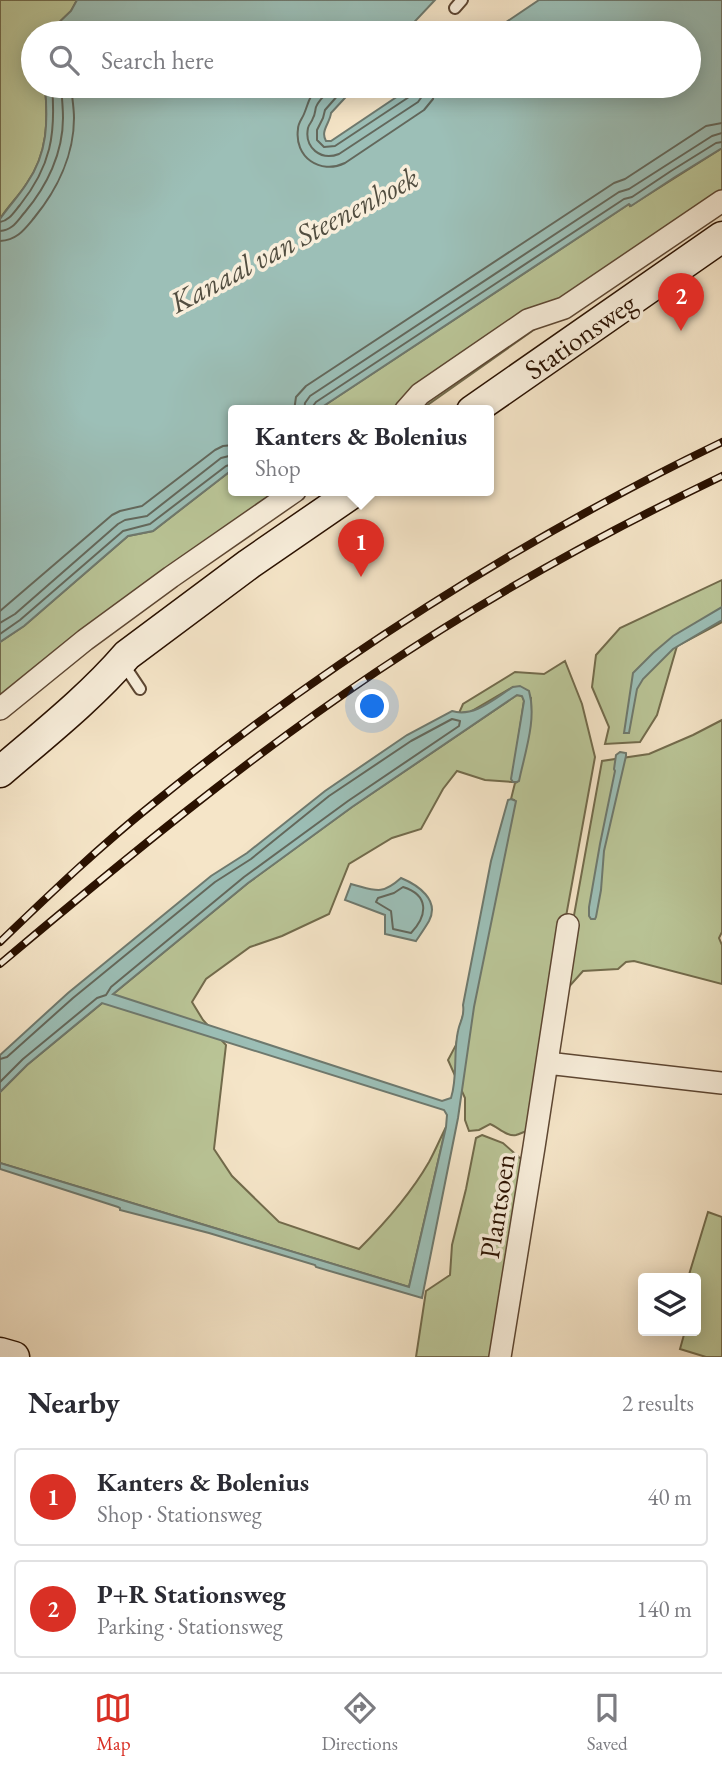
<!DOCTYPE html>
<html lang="en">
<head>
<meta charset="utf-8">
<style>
	:root { --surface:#fff; --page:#f2f2f3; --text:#2b2b33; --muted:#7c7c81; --line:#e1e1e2; --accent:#d93025 }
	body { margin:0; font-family:"EB Garamond",serif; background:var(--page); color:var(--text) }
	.controls { position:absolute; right:21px; bottom:21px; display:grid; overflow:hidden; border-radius:7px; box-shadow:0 4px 18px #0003 }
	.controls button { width:63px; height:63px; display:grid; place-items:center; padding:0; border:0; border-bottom:2px solid var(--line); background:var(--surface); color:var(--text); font:35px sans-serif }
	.you { position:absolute; left:373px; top:707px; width:24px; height:24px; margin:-18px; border:5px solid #fff; border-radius:50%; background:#1a73e8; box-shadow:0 0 0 10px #1a73e833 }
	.badge { display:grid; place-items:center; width:46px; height:46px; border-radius:50%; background:var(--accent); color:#fff; font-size:23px; font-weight:700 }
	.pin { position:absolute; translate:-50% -58px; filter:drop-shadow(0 2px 4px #0008) }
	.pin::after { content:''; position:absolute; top:37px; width:24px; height:21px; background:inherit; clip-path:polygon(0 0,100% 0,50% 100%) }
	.popup { position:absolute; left:228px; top:405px; width:266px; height:91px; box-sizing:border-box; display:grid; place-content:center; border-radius:7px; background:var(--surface); filter:drop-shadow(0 2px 5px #0005); font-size:23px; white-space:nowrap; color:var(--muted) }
	.popup b { font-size:26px; color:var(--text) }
	.popup::after { content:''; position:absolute; left:50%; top:100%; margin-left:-14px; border:14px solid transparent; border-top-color:var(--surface) }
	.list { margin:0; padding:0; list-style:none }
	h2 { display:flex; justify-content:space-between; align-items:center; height:91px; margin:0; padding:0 28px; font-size:30px }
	h2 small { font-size:23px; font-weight:400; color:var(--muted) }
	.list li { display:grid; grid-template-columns:46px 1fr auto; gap:21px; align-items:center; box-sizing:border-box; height:98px; margin:0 14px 14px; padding:0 14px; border:2px solid var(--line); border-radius:7px }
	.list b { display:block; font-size:26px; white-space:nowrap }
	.list p { margin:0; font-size:23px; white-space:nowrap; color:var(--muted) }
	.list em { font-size:23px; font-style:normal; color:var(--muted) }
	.icon { flex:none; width:38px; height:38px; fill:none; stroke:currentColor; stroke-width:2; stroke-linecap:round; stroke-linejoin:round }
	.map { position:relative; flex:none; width:722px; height:1357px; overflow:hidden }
	.search { position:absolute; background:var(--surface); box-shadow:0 4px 18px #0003; left:21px; right:21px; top:21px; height:77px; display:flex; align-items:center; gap:18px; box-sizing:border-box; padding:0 24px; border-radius:38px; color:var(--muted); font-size:26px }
	.sheet { height:315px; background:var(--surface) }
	nav { display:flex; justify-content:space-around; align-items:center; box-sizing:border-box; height:98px; border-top:2px solid var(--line); background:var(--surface); font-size:19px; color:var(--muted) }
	nav a { display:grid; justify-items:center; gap:4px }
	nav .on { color:var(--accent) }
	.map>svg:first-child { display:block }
</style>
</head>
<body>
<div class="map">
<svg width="722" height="1357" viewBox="0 0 722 1357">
	<rect width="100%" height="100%" fill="#f5e5c8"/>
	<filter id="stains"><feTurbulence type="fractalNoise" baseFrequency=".00286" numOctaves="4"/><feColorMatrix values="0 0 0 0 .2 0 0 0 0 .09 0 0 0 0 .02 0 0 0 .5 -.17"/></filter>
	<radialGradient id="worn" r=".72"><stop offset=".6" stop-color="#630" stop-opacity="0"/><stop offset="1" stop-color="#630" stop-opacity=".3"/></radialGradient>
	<path fill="#bac597" stroke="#726b4c" stroke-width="2" d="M0 0H77L71 11 48 33H33V86H45C48 121 48 153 27 183 19 196 8 206 0 219Z
		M722 148V197L419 411H316L629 204 630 206Z
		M233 469V491H306L85 648 0 716V642L24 626 128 536 153 531Z
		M722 580V622L677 646 657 715 640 742 605 744 609 727 592 687 596 655 620 628Z
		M565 661 582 704 595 757 527 1131C523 1132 520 1134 516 1135 507 1137 498 1127 490 1124L479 1130 469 1131 465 1120V1098L448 1060 456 1045 459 1030 484 939 514 800 511 799 515 783 517 782 531 698 513 687 470 712 459 713 463 704 515 672 544 674Z
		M517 695 522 696 524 701 512 781 513 782 485 780 457 771 443 789 421 829 392 838 349 864 329 914 282 936 250 947 206 979 192 1002 203 1020 226 1045 214 1149 232 1176 279 1222 359 1249C385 1223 410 1195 429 1162 435 1151 440 1139 446 1127L409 1287 0 1163V1092L27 1065 248 883 352 807Z
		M722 720V932L719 938 722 945V984L634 961 626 962 618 969 583 971 559 998 602 761 649 754 693 735Z
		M482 1135 503 1143 522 1160 490 1357H416L426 1291 450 1275 452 1245 466 1189 476 1138Z
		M708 1212 722 1217V1357H706L680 1349 685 1331H696V1296L699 1286 696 1285V1278H688Z"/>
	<path fill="#9cbfb7" stroke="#6e796e" stroke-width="2" d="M77 0H435L404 33H48L71 11Z
		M539 0H722V148L675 177 631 206 629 204 316 411H233V469L153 531 128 536 24 626 0 642V219C8 207 19 196 27 183 48 153 48 121 45 86H356L331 113C330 123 320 131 326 141H331L413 86H689V33H490Z
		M722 607V620L673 649 643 679 637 689 629 733H624L633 673 653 653 673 636Z
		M520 686 529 691C537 719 525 752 519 781L517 782H513L511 779 524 701 522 696 517 695 352 807 248 883 113 994 442 1101 451 1098C458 1076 453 1053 458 1031 460 1020 465 1017 463 1005L491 861 508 800 511 799 516 801 474 1007 458 1118 422 1298 316 1267 315 1265 209 1233 120 1210V1208L118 1207 0 1169V1163L409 1287 446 1127 447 1115 444 1110 102 1003 27 1065 0 1092V1055L68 993 211 876 247 853 325 791 407 735 452 711C474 718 495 698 513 687Z
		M620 752 626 753V756L604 851 601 890 596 917 595 919H591L589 916V907L600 844 615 771 614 769 616 755Z
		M401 878C418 885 440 900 429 921 425 928 420 935 416 941L385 934V915L345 900 351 884C375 890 381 896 401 878Z"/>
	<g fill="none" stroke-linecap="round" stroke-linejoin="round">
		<path stroke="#63685c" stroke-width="2" d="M320 86C308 98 310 99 304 114 302 119 298 123 298 129 294 157 320 175 345 163L424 110 433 99 435 86
			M334 86C328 92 319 99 316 107 315 111 315 115 313 118 311 124 310 122 308 128 304 148 321 161 339 154L418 102 423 95 425 86
			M346 86 325 110 323 118 317 130V140L324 147 335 146 412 95 415 90 416 86
			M0 222C9 221 14 212 20 205 51 166 56 134 52 86
			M0 231C13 230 17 221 25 212 47 186 63 153 63 118 63 108 62 97 61 86
			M0 241C17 240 24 230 34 218 57 190 74 155 74 118 74 108 72 97 71 86
			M294 411 296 397 306 386 614 183 625 179 706 126 722 123
			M304 411 305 403 310 396 619 192 629 189 712 136 722 133
			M313 411V406L316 402 624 199 632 197 671 171 716 143 722 142
			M0 611 112 515 120 511 142 506 215 450 223 446 233 445
			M0 623 15 614 118 524 125 520 147 516 221 458 233 455
			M0 634 20 620 123 531 150 524 226 466 233 464
			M403 887C429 895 428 915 411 933L393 929 391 911 376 902 378 898 394 893Z
			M0 1059 7 1057 73 998 215 882 251 859 329 796 411 741 452 719 460 721 459 726 348 801 244 877 111 987 106 995 97 998 23 1059 0 1082"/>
		<g stroke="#5d4632" stroke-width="14">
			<path id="lane" d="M455 8 462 0
				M127 661 128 671 140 689"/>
		</g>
		<g stroke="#5d4632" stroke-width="24">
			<path id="street" d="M405 411 420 394 528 320 564 308 722 201
				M0 709 85 640 171 577 295 491
				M547 1063 722 1083
				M500 1357 534 1147 568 925"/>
		</g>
		<g stroke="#2a1100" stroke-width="33">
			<path id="secondary" d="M472 411 722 237
				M0 772C43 735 90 698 127 655L249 564 355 491
				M0 1353 14 1357"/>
		</g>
		<use href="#lane" stroke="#f8eedb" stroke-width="10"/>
		<use href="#street" stroke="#f8eedb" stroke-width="21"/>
		<use href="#secondary" stroke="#f8eedb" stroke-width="30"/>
		<g stroke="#2a1100" stroke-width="8">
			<path id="rail" d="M0 942C50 894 100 846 154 803 325 664 523 538 722 442
				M0 964C121 862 245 760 376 672 486 598 603 533 722 476"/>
		</g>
		<use href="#rail" stroke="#f8eedb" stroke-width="5" stroke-dasharray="16" stroke-linecap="butt"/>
	</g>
	<g text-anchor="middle" stroke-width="7" stroke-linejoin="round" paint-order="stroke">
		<g font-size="28" fill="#2a1100" stroke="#f8eedb">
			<text transform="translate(580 336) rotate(-35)" y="10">Stationsweg</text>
			<text transform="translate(497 1206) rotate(-81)" y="10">Plantsoen</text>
		</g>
		<g font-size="30" font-style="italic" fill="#524e40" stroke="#f8eedb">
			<text transform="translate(294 240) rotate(-28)" y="10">Kanaal van Steenenhoek</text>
		</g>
	</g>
	<rect width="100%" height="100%" filter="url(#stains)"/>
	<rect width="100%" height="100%" fill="url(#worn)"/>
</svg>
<div class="controls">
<button><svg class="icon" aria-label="layers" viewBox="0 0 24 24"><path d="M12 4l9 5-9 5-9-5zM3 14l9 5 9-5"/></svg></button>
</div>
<div class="you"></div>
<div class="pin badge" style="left:361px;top:577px">1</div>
<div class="popup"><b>Kanters &amp; Bolenius</b>Shop</div>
<div class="pin badge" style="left:681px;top:331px">2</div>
<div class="search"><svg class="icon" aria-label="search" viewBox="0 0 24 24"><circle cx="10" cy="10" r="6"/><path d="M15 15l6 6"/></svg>Search here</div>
</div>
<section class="sheet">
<h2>Nearby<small>2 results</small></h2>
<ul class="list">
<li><span class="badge">1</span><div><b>Kanters &amp; Bolenius</b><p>Shop · Stationsweg</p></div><em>40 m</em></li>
<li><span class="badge">2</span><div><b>P+R Stationsweg</b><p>Parking · Stationsweg</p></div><em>140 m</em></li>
</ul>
</section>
<nav>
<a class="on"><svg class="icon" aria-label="map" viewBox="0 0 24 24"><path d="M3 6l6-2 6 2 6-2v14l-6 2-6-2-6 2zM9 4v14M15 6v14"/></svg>Map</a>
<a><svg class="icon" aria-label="directions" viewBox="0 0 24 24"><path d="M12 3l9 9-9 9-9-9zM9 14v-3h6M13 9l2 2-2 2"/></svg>Directions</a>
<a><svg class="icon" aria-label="saved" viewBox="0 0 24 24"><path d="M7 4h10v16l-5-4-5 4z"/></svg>Saved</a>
</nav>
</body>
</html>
